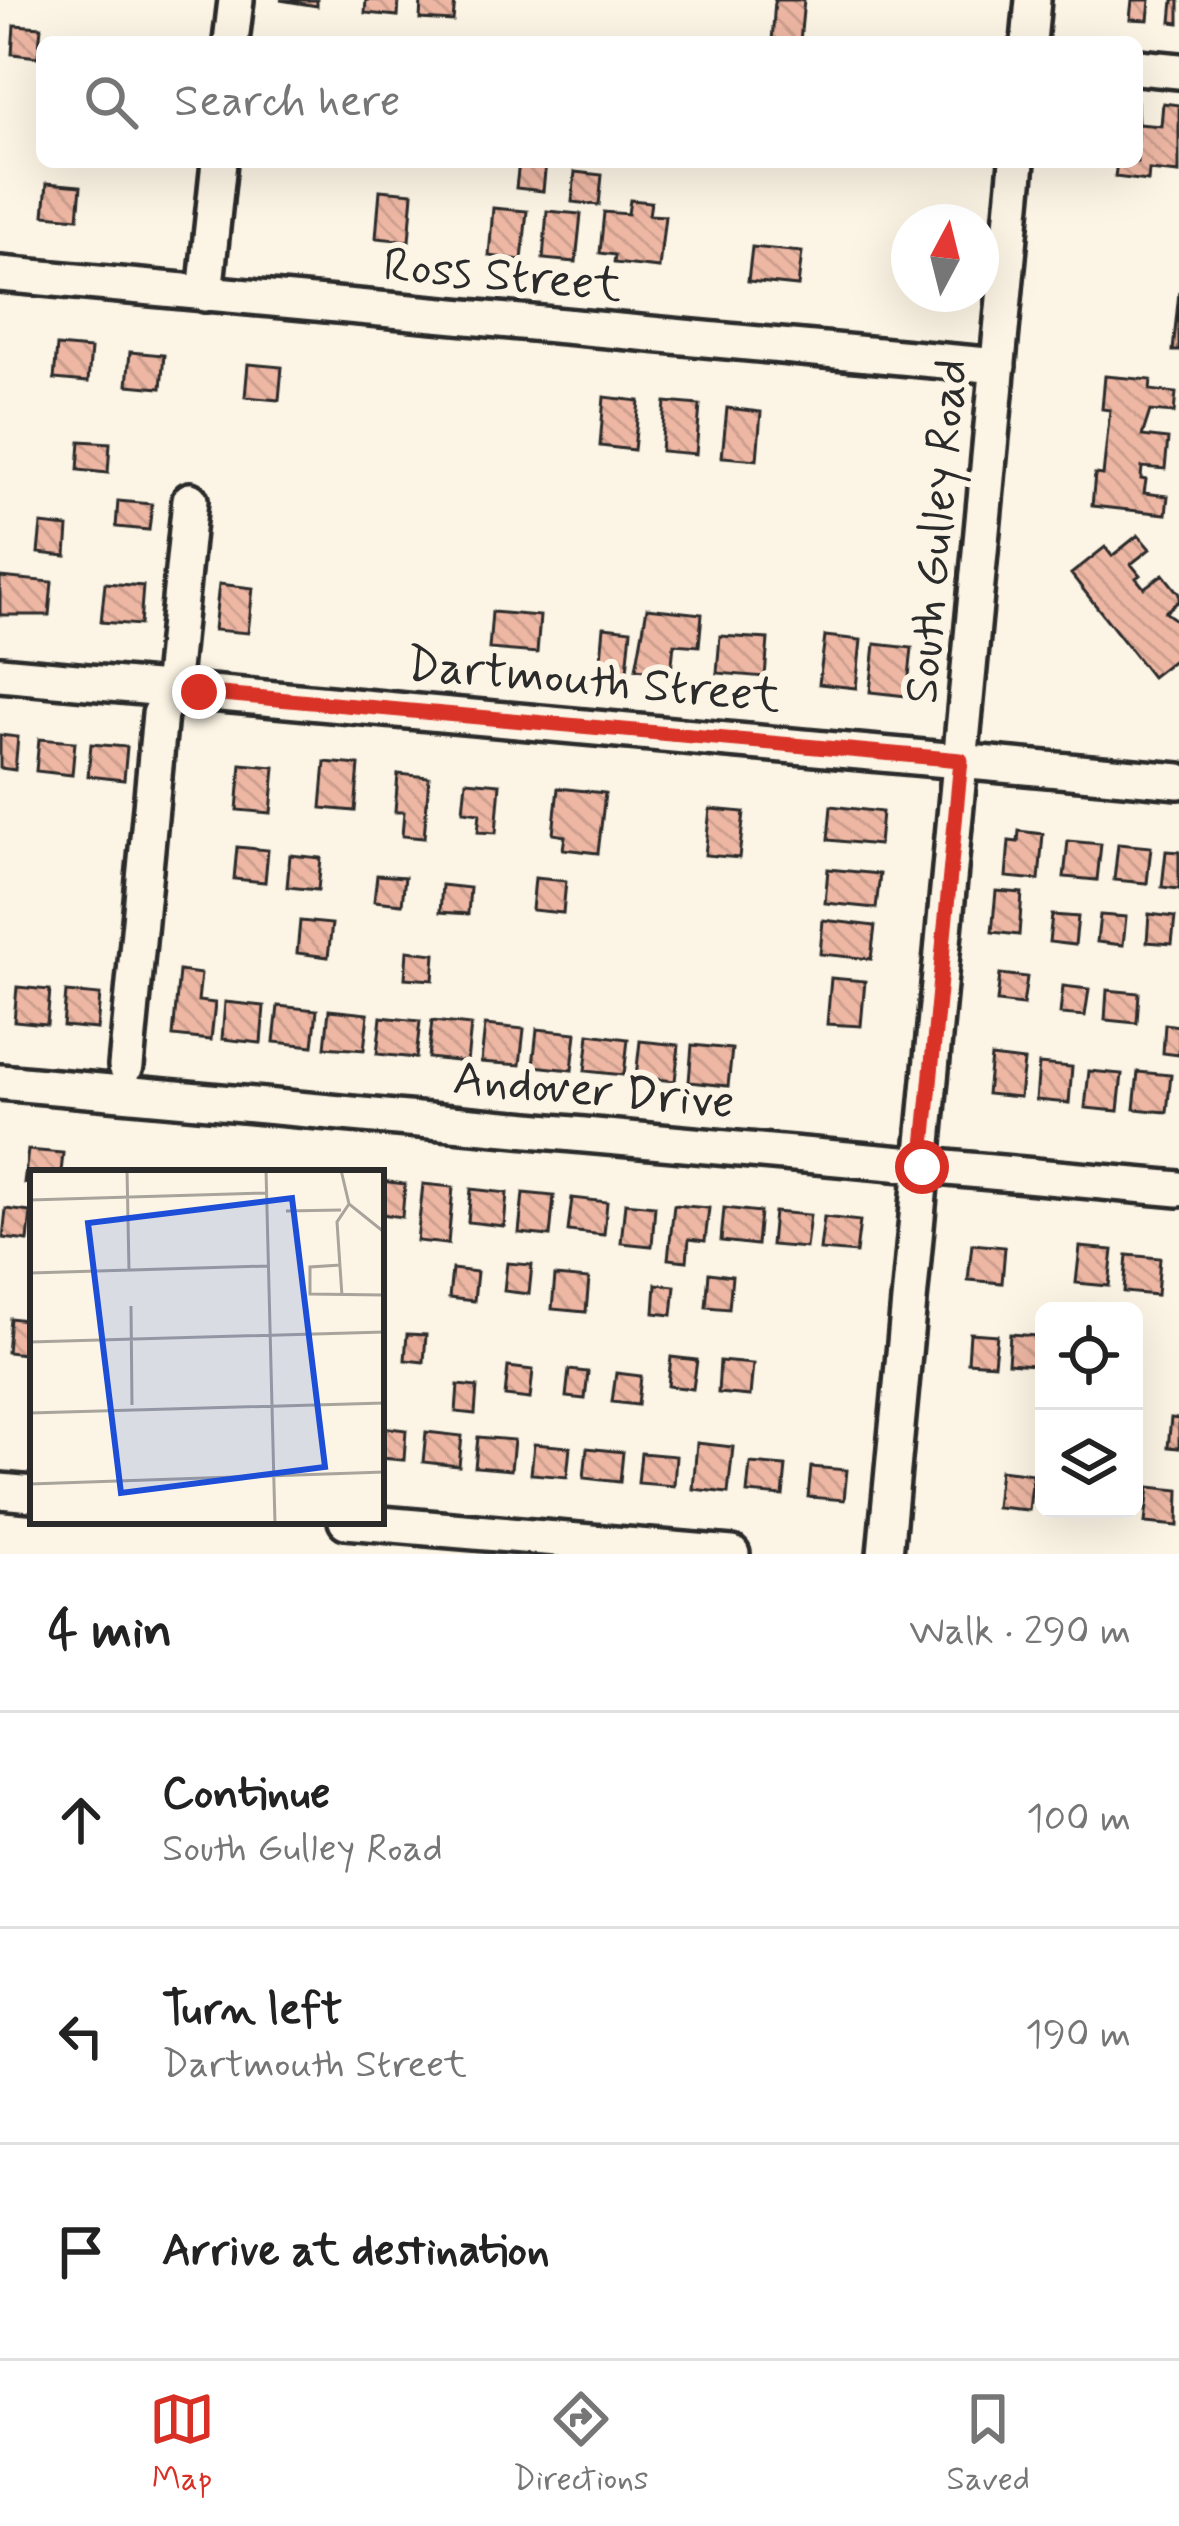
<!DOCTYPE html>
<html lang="en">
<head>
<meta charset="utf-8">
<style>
	:root { --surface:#fff; --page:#f6f6f6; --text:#222; --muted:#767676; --line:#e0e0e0; --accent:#d93025 }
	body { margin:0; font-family:Mynerve,sans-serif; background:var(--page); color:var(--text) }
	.controls { position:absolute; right:36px; bottom:36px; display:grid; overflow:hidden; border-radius:18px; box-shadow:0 12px 48px #0002 }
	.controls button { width:108px; height:108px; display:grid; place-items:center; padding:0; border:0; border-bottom:3px solid var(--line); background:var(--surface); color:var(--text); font:60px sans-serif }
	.compass { position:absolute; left:891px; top:204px; width:108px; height:108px; border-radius:50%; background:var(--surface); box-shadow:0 12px 48px #0002; rotate:7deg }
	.stop { position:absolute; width:36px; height:36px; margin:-27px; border:9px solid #d93025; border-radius:50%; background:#fff }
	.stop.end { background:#d93025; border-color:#fff; box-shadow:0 3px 12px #0008 }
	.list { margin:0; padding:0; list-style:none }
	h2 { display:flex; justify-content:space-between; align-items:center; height:156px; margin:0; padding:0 48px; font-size:51px }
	h2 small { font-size:39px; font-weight:400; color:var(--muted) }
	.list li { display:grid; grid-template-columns:78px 1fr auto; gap:36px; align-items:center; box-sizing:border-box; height:216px; padding:0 48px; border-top:3px solid var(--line) }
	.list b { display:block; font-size:45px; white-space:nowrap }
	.list p { margin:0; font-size:39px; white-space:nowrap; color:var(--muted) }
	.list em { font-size:39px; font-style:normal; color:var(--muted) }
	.icon { flex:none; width:66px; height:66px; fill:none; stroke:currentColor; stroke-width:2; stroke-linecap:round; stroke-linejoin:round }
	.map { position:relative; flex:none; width:1179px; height:1554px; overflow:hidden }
	.search { position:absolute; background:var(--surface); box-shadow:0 12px 48px #0002; left:36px; right:36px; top:36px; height:132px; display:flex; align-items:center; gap:30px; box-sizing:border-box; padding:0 42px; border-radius:18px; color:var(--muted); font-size:45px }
	.sheet { height:804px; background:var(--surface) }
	nav { display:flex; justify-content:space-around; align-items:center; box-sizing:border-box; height:168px; border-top:3px solid var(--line); background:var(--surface); font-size:33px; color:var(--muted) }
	nav a { display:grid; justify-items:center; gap:6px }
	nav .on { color:var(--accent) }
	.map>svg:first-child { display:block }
</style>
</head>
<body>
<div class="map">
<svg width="1179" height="1554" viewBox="0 0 1179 1554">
	<defs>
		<pattern id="building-back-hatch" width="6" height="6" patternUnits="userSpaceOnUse" patternTransform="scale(3)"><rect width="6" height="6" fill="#eeb7a4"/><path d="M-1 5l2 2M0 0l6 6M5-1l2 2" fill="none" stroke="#cc9e8d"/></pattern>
	</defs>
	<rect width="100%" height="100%" fill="#fcf5e5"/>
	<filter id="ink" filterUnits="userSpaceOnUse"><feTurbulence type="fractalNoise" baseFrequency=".00833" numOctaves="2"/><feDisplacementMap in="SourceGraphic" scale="24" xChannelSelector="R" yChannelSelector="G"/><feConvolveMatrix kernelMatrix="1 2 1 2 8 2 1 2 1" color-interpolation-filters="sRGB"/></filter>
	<g filter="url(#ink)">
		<path fill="url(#building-back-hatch)" stroke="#2b2b2b" stroke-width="3" d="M280 0H317V6Z
			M366 0H399L398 16 365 13Z
			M421 0H455L453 21 420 19Z
			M775 0H804L800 42H772Z
			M1132 0H1150L1148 20 1130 19Z
			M1173 0H1179V23L1171 22Z
			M14 25 41 27 38 57 12 54Z
			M1137 100 1138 124 1161 126 1163 103 1179 105V173L1149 170 1148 181 1115 177 1117 162H1137Z
			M519 162H546L543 191 516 188Z
			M575 172 602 175 599 205 572 202Z
			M47 183 81 186 78 218 44 215Z
			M380 190 413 193 409 241 376 238Z
			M630 200 651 202 649 215 665 216 659 268 614 263 615 255 600 253 604 212 628 214Z
			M493 208 527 211 522 260 489 256Z
			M547 211 581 214 576 262 543 259Z
			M752 247 802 252 798 286 748 281Z
			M1179 292V351H1173Z
			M57 346 91 349 88 382 54 379Z
			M130 352 164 355 161 388 127 385Z
			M248 364 282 367 279 400 245 397Z
			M1105 376 1151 380 1150 390 1176 393 1174 413 1150 411 1142 436 1168 439 1165 469 1142 467 1141 479 1146 480 1144 493 1168 496 1166 514 1092 506 1095 474 1103 475 1110 410 1102 409Z
			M604 397 639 401 634 450 600 446Z
			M665 402 700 405 696 454 661 451Z
			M727 408 761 412 757 460 722 457Z
			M80 441 110 443 108 473 78 470Z
			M118 501 152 504 149 530 116 527Z
			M41 524 68 527 66 556 38 553Z
			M1138 535 1150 549 1131 564 1140 575 1136 578 1144 588 1163 574 1179 594V601L1165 612 1179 622V656L1152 677 1071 574 1105 547 1112 556Z
			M0 577 52 582 49 615H0Z
			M105 583 143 586 140 625 101 622Z
			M219 584 253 588 248 633 214 630Z
			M647 608 702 614 699 646 674 644 671 673 636 669Z
			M492 612 540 616 537 653 489 649Z
			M604 627 631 630 625 692 598 690Z
			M720 636 768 639 765 677 717 673Z
			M825 636 861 640 856 688 819 684Z
			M875 644 912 648 907 696 870 692Z
			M0 735 18 737 15 770 0 768Z
			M39 739 75 742 72 775 36 771Z
			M91 744 127 747 124 780 88 776Z
			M325 762 359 765 355 811 321 808Z
			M241 764 275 767 271 813 237 810Z
			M398 774 429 777 424 838 402 836 404 812H395Z
			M466 781 500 784 496 833 478 832 480 813 463 811Z
			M558 788 605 793 598 853 563 849 565 836 553 834Z
			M831 806 882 812 879 845 828 840Z
			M710 809 744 812 739 858 705 855Z
			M1019 831 1043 834 1039 880 1006 877 1009 841 1018 842Z
			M1068 841 1101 844 1097 880 1064 877Z
			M1118 844 1151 847 1147 883 1114 880Z
			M237 847 268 850 265 882 234 879Z
			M1166 851 1179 852V889L1162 887Z
			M290 855 321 858 318 890 287 887Z
			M828 869 880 874 876 908 825 903Z
			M377 875 405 877 402 904 374 901Z
			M535 878 566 881 563 913 532 910Z
			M442 885 470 888 468 914 440 912Z
			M996 891 1022 893 1019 935 992 932Z
			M1149 914 1175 917 1172 944 1147 942Z
			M1052 915 1078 917 1075 945 1049 942Z
			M1100 915 1126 917 1123 945 1097 942Z
			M823 920 875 926 871 959 820 954Z
			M300 921 332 924 328 957 297 953Z
			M407 951 435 954 433 980 405 978Z
			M179 971 201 974 198 1001 215 1003 211 1040 173 1036Z
			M1000 974 1027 977 1023 1005 997 1002Z
			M831 978 865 981 861 1026 827 1024Z
			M1063 986 1089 989 1085 1016 1060 1014Z
			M17 987 50 990 47 1024 14 1021Z
			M1107 990 1139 993 1137 1023 1105 1020Z
			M66 992 100 995 97 1029 63 1026Z
			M225 1002 264 1006 261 1043 222 1039Z
			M278 1006 317 1010 313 1046 274 1042Z
			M329 1010 368 1014 364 1050 325 1047Z
			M381 1017 420 1021 416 1058 377 1054Z
			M432 1021 471 1025 467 1062 428 1058Z
			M1165 1024 1179 1026V1055L1163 1053Z
			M485 1025 524 1029 520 1065 481 1062Z
			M537 1029 576 1033 572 1070 533 1066Z
			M589 1034 628 1039 624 1075 585 1071Z
			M640 1041 679 1045 675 1081 636 1077Z
			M692 1045 732 1049 728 1086 689 1082Z
			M991 1057 1024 1061 1020 1097 987 1094Z
			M1039 1064 1072 1067 1069 1103 1036 1100Z
			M1089 1071 1122 1074 1118 1111 1085 1108Z
			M1138 1072 1171 1075 1167 1112 1134 1109Z
			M28 1150 63 1153 61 1173H33V1184L24 1183Z
			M166 1165 202 1168 201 1173H165Z
			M381 1181 405 1184 402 1217 381 1214Z
			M423 1184 453 1187 448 1244 417 1241Z
			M471 1189 507 1193 504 1226 468 1222Z
			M523 1193 554 1196 550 1236 519 1233Z
			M572 1198 607 1202 604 1235 568 1231Z
			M625 1203 655 1206 652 1246 621 1243Z
			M674 1205 709 1208 705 1241 689 1239 687 1261 668 1259Z
			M724 1208 760 1212 757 1245 721 1241Z
			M6 1209 31 1212 28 1241 3 1238Z
			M774 1212 810 1215 806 1248 771 1245Z
			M824 1217 860 1221 856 1253 820 1250Z
			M972 1244 1005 1247 1002 1283 968 1280Z
			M1080 1247 1113 1250 1109 1286 1076 1283Z
			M1127 1255 1160 1258 1157 1295 1124 1292Z
			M507 1263 532 1265 529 1294 504 1291Z
			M452 1269 477 1272 474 1301 449 1298Z
			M709 1273 732 1276 729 1309 706 1307Z
			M555 1276 589 1279 586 1312 552 1309Z
			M656 1284 675 1286 672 1315 654 1313Z
			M10 1318 33 1321V1355L7 1352Z
			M970 1333 997 1335 994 1364 968 1362Z
			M407 1334 426 1335 424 1362 405 1360Z
			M1010 1334 1036 1336 1034 1365 1008 1363Z
			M671 1357 697 1360 693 1389 668 1386Z
			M720 1361 753 1364 750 1396 718 1393Z
			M508 1367 533 1370 530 1399 505 1396Z
			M569 1370 588 1372 585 1399 566 1397Z
			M616 1373 641 1376 638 1405 612 1402Z
			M458 1385 477 1387 475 1414 456 1412Z
			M1171 1418 1179 1419V1448L1168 1447Z
			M381 1427 406 1430 404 1460 381 1458Z
			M426 1432 462 1436 459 1466 423 1462Z
			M478 1437 514 1440 511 1470 475 1467Z
			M697 1443 733 1447 728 1493 693 1489Z
			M534 1444 570 1447 567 1477 531 1474Z
			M587 1448 623 1452 620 1482 584 1478Z
			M641 1453 676 1456 674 1486 638 1483Z
			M750 1463 786 1466 783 1496 747 1493Z
			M811 1467 847 1470 844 1500 808 1497Z
			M1000 1470 1033 1474 1029 1510 996 1507Z
			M1149 1487 1179 1490 1178 1526 1145 1523Z
			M1047 1509H1080L1079 1515Z
			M1097 1509H1130L1129 1519 1096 1515Z"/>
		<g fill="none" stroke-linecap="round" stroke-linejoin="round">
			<g stroke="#2b2b2b" stroke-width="42">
				<path id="minor" d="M231 42 236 0
					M1029 42 1033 0
					M1138 67 1179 71
					M0 274 998 366
					M205 294 219 162
					M0 674 1179 781
					M126 1066 160 714 171 690 190 500
					M0 1082 1179 1189
					M0 1491 33 1494
					M346 1521 732 1554
					M885 1554 1017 162"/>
			</g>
			<use href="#minor" stroke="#fcf5e5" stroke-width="33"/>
		</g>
	</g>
	<g fill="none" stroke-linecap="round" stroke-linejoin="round" filter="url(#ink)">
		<path stroke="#d93025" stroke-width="15" d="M199 692 961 760 922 1167"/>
	</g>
	<g text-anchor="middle" stroke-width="12" stroke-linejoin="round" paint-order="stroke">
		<g font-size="48" fill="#2b2b2b" stroke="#fcf5e5">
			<text transform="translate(503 273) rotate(5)" y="17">Ross Street</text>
			<text transform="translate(934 531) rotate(-85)" y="17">South Gulley Road</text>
			<text transform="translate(594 678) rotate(5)" y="17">Dartmouth Street</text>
			<text transform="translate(594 1088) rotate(5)" y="17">Andover Drive</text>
		</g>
	</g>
	<g transform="translate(30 1170)">
		<rect width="354" height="354" fill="#fcf5e5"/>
		<path fill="none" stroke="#a8a49b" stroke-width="3" d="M97 0 99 100M236 0 245 354M311 0 319 34 354 62M0 30 236 23M256 41 311 40M311 95 280 97V124L354 125M0 103 238 96M312 126 307 52 319 34M101 136 102 235M0 172 354 162M0 243 354 233M0 314 354 302"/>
		<path fill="#1d4ed8" fill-opacity="0.15" stroke="#1d4ed8" stroke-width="6" d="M262 28 295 297 91 323 58 53Z"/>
		<rect width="354" height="354" fill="none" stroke="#2b2b2b" stroke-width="6"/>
	</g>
</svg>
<div class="controls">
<button><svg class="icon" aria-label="locate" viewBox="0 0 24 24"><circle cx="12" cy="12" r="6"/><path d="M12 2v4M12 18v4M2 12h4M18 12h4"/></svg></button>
<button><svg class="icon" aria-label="layers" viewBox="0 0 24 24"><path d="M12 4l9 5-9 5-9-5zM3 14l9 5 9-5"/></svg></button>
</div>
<svg class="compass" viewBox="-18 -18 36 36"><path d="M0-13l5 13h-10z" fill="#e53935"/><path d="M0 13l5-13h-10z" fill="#767676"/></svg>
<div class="stop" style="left:922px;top:1167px"></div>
<div class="stop end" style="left:199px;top:692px"></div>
<div class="search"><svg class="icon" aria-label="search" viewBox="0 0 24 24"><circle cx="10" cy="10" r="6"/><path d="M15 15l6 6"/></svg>Search here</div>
</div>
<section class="sheet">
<h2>4 min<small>Walk · 290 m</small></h2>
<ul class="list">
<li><svg class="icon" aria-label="ahead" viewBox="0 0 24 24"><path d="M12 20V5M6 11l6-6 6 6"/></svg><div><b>Continue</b><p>South Gulley Road</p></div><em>100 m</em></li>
<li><svg class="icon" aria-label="left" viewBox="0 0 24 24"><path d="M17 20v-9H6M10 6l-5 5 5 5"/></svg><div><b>Turn left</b><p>Dartmouth Street</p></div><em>190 m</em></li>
<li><svg class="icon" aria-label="arrive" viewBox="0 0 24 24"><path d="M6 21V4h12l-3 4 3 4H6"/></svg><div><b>Arrive at destination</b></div></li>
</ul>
</section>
<nav>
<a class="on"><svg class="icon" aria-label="map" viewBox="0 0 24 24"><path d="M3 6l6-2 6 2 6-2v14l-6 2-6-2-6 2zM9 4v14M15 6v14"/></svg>Map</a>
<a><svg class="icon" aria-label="directions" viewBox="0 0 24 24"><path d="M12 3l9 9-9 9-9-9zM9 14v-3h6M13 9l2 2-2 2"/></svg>Directions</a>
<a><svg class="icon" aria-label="saved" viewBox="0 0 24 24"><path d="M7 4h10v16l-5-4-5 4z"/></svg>Saved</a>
</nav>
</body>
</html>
